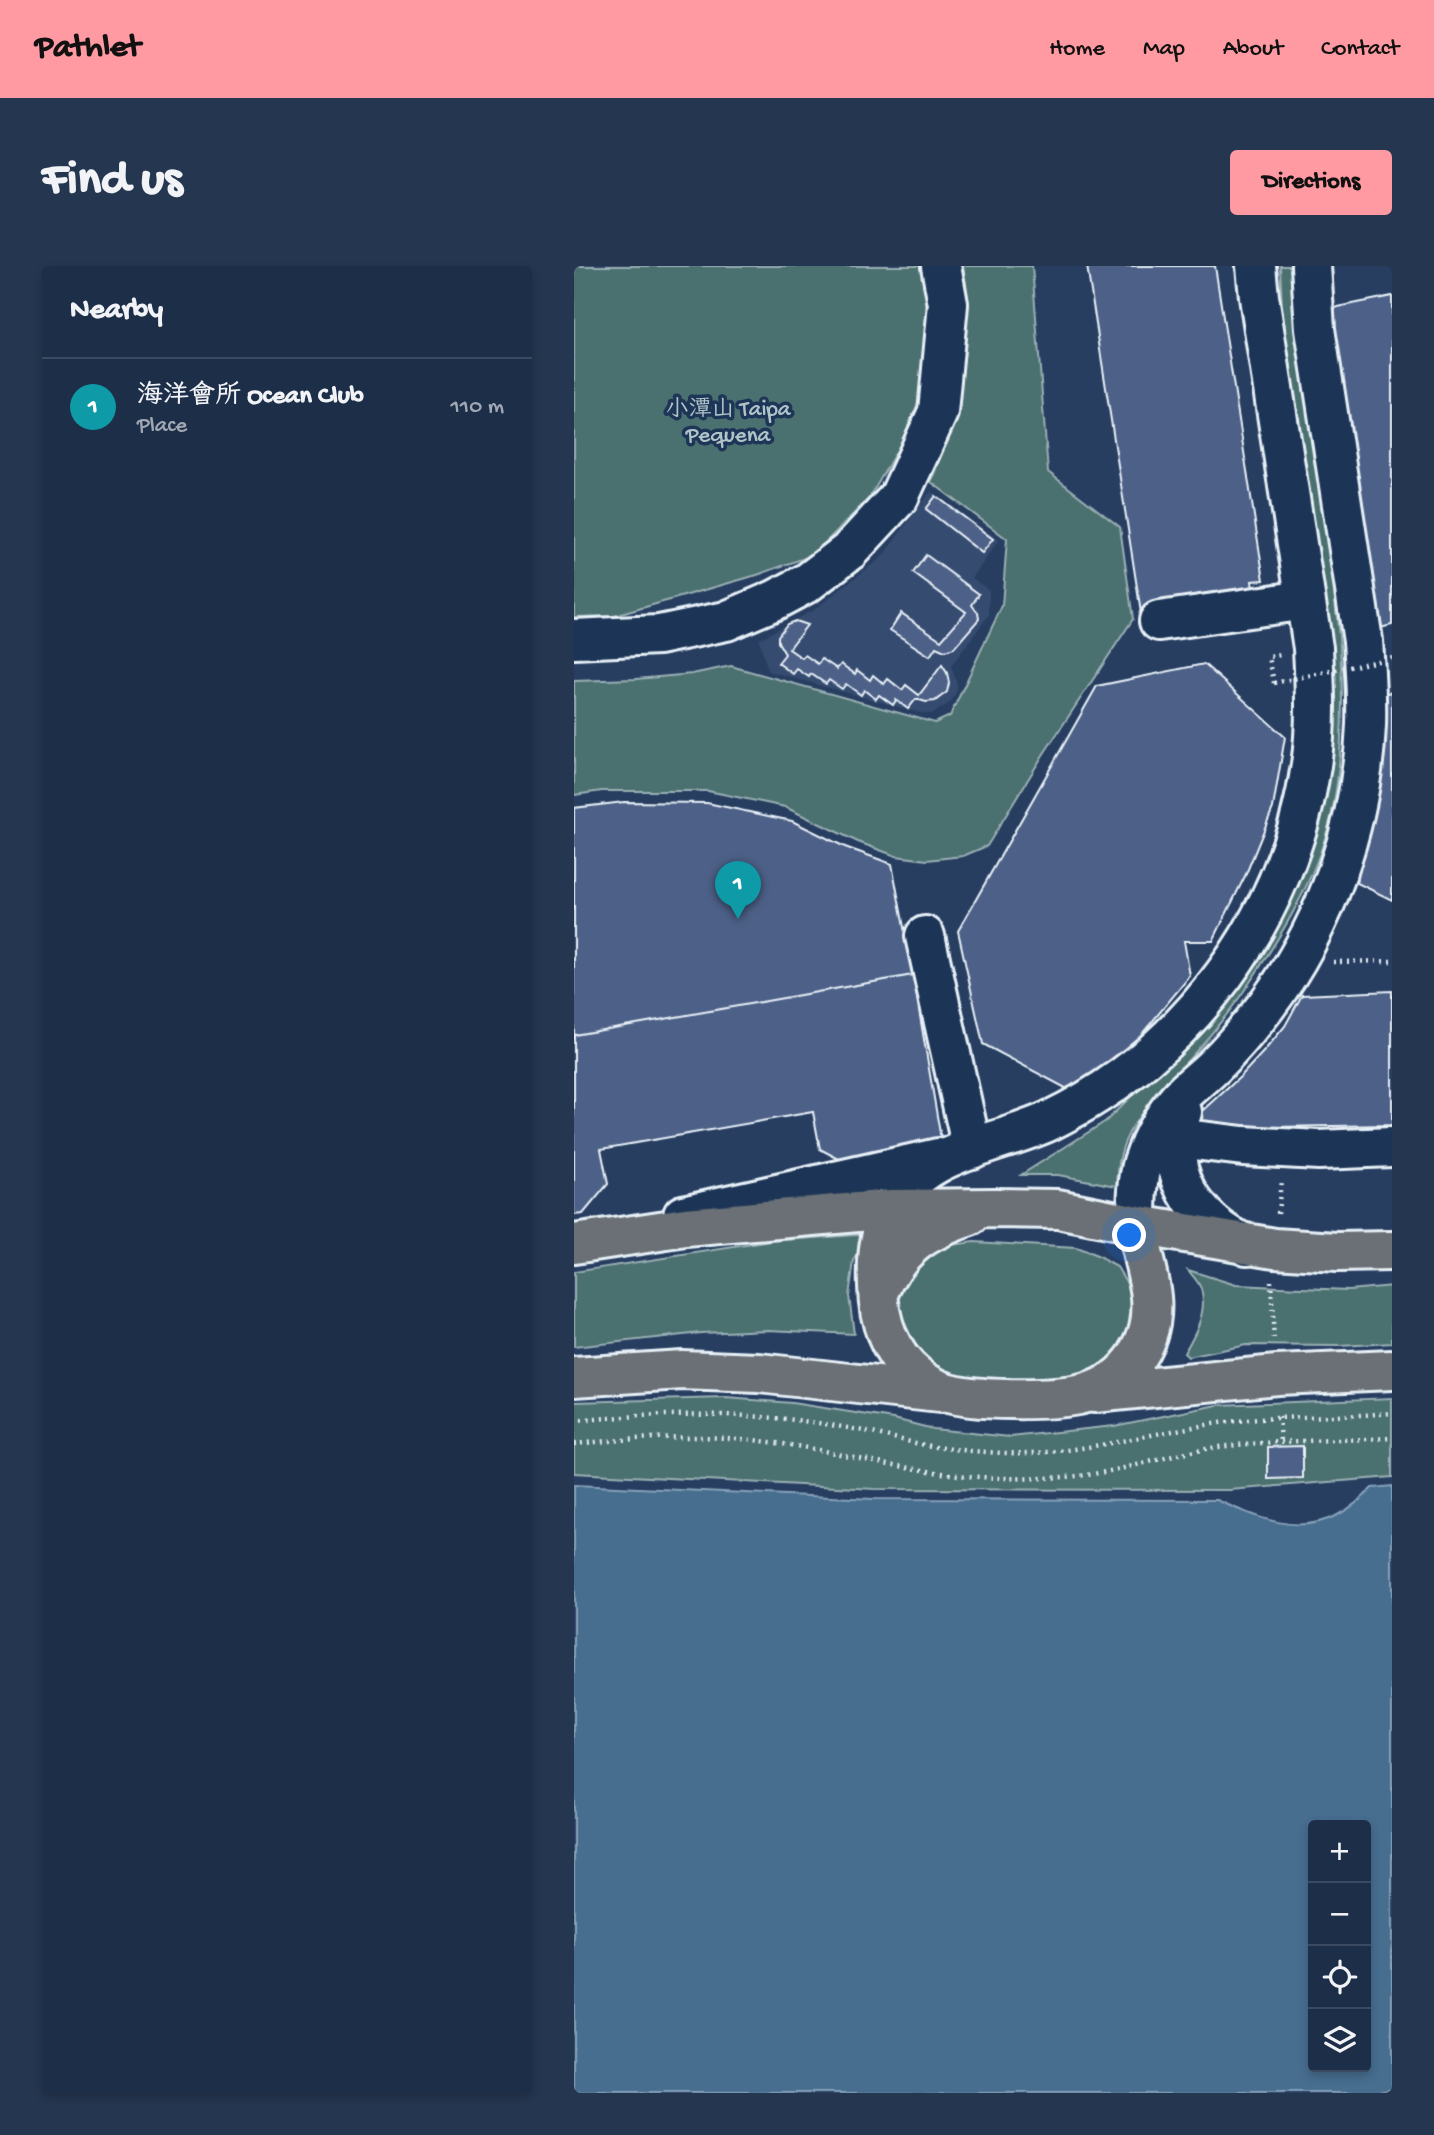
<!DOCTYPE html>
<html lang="en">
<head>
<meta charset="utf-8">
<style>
	:root { --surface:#1d2e49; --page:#253650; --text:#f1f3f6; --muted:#a0a8b4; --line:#3b4a61; --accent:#ff9aa2 }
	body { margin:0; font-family:"Gochi Hand","LXGW WenKai TC",sans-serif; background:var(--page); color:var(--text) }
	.controls { position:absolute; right:21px; bottom:21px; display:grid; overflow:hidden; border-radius:7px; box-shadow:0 4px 10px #0003 }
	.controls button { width:63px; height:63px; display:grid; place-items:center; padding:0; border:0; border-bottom:2px solid var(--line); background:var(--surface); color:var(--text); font:35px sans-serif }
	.you { position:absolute; left:556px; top:970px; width:24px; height:24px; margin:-18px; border:5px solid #fff; border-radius:50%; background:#1a73e8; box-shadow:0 0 0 10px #1a73e833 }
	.badge { display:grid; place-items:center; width:46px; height:46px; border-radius:50%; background:var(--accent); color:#fff; font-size:23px; font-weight:700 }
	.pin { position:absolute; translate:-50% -58px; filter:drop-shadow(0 2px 4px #0008) }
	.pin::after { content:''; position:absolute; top:37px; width:24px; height:21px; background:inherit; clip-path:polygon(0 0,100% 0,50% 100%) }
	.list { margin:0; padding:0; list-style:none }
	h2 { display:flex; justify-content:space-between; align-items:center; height:91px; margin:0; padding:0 28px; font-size:30px }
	h2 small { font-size:23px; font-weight:400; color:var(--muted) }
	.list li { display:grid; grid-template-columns:46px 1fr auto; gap:21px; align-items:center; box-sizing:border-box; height:98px; padding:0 28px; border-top:2px solid var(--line) }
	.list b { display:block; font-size:26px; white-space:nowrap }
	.list p { margin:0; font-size:23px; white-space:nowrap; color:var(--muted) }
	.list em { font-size:23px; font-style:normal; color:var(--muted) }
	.icon { flex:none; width:38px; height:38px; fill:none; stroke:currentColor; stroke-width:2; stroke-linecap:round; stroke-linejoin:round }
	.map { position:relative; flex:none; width:818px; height:1827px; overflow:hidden; border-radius:7px }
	header { display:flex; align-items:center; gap:42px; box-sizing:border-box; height:98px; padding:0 35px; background:var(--accent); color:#111 }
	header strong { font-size:33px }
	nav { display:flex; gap:38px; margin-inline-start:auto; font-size:24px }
	.intro { display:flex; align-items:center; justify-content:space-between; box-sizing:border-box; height:168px; padding:0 42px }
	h1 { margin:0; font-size:49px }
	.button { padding:18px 32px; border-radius:7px; background:var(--accent); color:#111; font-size:24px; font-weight:700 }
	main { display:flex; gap:42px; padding:0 42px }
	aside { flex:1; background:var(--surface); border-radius:7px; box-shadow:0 4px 10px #0003 }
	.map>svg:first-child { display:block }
</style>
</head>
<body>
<header>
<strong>Pathlet</strong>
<nav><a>Home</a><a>Map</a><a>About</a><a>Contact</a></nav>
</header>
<div class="intro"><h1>Find us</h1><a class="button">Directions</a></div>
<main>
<aside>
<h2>Nearby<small></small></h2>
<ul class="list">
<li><span class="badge" style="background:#0f9aa8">1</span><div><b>海洋會所 Ocean Club</b><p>Place</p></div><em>110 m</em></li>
</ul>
</aside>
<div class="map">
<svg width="818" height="1827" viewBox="0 0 818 1827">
	<rect width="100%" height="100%" fill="#273e61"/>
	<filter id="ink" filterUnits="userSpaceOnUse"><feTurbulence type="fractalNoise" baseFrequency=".0143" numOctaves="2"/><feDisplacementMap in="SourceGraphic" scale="14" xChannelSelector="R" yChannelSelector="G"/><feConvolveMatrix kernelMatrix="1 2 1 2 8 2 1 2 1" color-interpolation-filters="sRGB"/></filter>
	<g filter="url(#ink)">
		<path fill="#364b6f" d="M357 225 425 274 398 312 415 324V349L377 400 383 417V425L376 437 358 448 346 447 194 405 185 373 241 343 308 291Z"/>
		<path fill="#4c6f70" stroke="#9ab0b4" stroke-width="2" d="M0 0H350L354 66 345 135 327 177 296 231 239 289 183 309 40 350 0 351Z
			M389 0H458L474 206 546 261 559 353 469 489 413 580 389 590 353 594 322 590 284 576 211 541 134 525H28L0 529V415L62 413 118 408 157 400 361 457 376 450 428 340 433 273 357 216 379 159 391 85 394 30Z
			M706 0H723L766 379C770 435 769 515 752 569 736 623 705 673 674 719 653 751 626 781 600 810 583 830 563 849 552 873 545 888 544 903 543 920L484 909H447L532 855 594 794 713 625 741 298 708 40Z
			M296 968 280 995 275 1030 280 1068 194 1064 127 1067 0 1081V1006L198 975Z
			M400 976 502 982 523 990 543 1001 554 1019 559 1042 556 1059 543 1082 528 1099 509 1110 482 1116H405L353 1108 329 1082 322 1018 342 992 370 980Z
			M614 1004 662 1019 774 1024 818 1020V1077L765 1080 672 1079 614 1091 610 1087C621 1068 634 1046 627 1023 625 1016 618 1009 614 1004Z
			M152 1132 218 1137 320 1153 359 1163 436 1171 540 1160 644 1139 818 1132V1211L655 1224 301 1223 0 1207V1136Z"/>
		<path fill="#476d8f" stroke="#87a2b9" stroke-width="2" fill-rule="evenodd" d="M0 1219 300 1233 643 1234C702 1261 748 1276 798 1222L818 1220V1822L795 1827H0ZM792 1559V1801H739V1559Z"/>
		<path fill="#4d6087" stroke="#e8f1f8" stroke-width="2" d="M513 0H641L690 314 678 315 680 330 567 347Z
			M818 30V359L806 362 755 46 764 41Z
			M362 230 419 273 408 287 352 243Z
			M352 289 405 328 398 339 404 347 405 353 380 382 371 385 362 381 356 390 316 364 327 347 367 374 392 346 339 307Z
			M221 355 233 359 215 383 228 392 231 389 244 398 248 393 263 403 267 398 281 408 283 404 296 414 299 409 310 418 314 413 328 424 332 419 345 429 368 399 373 407 375 417 373 426 361 435 352 436 342 433 334 443 322 434 319 439 305 429 302 433 290 424 287 429 272 418 268 423 255 414 252 418 237 408 235 411 223 403 219 408 204 397 211 388 204 376V370L213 358Z
			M630 398 711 471 699 542 672 608 639 675H610L616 710 553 786 501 827 409 778 384 665 523 420Z
			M818 426V634L783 617 807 502 808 428Z
			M50 536 133 537 218 555 271 581 318 598 339 709 0 769V542Z
			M339 709 369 885 278 900 246 883 239 846 27 883 34 918 9 948 0 949V769Z
			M818 725V859L698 861 617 856 667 810 691 784 711 760 728 729Z
			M729 1180V1212L694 1213V1181Z"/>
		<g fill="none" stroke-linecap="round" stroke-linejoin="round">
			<g stroke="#e8f1f8" stroke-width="44">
				<path id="minor" d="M585 355 731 334
					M0 373 85 369 152 355 201 334 233 317 275 285 325 231 364 146 374 38 367 0
					M351 670 398 883
					M608 846C587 905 621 955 673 979
					M603 872 669 880 745 884 818 881
					M318 943C346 884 422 880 475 855 614 788 715 651 737 499 743 460 741 421 739 382L685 31 682 0
					M109 949 364 892
					M563 959C563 938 563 917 569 896 577 871 591 847 609 828 619 818 630 810 640 800 659 781 676 761 692 740 752 660 788 558 792 459 793 431 791 403 789 375L741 63 737 0"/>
			</g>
			<g stroke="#e8f1f8" stroke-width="44">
				<path id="major" d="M318 943C304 967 303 993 304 1020 304 1054 316 1089 343 1110 351 1117 361 1122 371 1126 400 1135 473 1135 504 1129 514 1127 525 1123 534 1118 552 1107 566 1089 573 1069 586 1030 567 997 563 959
					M0 978 112 961 318 943 421 942 484 943 563 959 701 982 763 986 818 985
					M305 1027C324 981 351 965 396 950
					M0 1111 108 1104 185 1107 366 1127
					M520 1127 703 1109 818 1104"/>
			</g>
			<path stroke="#e8f1f8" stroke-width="4.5" stroke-dasharray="2 5" stroke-linecap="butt" d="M700 417 695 391 707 389
				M759 696 818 695
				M704 947 707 914
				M697 1015 700 1076
				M705 1151 707 1175
				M0 1155C92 1146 183 1145 274 1162 303 1167 332 1176 362 1181 384 1184 407 1186 430 1187 501 1190 569 1168 639 1158 698 1149 758 1152 818 1147
				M0 1178C64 1172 132 1167 195 1176 273 1186 351 1211 430 1212 454 1213 480 1212 504 1210 551 1205 597 1188 644 1181 702 1174 760 1175 818 1172"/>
			<use href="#minor" stroke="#1d3557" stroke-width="38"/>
			<use href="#major" stroke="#6a7074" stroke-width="38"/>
			<path stroke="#e8f1f8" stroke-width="4.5" stroke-dasharray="2 5" stroke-linecap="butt" d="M700 417 818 392"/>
		</g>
	</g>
	<g text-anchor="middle" stroke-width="7" stroke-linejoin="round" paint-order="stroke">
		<g font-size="23" fill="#b1c4c8" stroke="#1d3557">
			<text x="154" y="149">小潭山 Taipa<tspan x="154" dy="26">Pequena</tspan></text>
		</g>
	</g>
</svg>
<div class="controls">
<button>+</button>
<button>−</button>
<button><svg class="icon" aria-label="locate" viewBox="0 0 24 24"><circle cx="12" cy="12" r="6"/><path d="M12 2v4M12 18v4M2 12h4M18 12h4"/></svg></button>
<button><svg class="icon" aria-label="layers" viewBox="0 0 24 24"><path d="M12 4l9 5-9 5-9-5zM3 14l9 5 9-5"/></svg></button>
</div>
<div class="you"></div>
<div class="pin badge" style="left:164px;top:653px;background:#0f9aa8">1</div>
</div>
</main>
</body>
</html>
